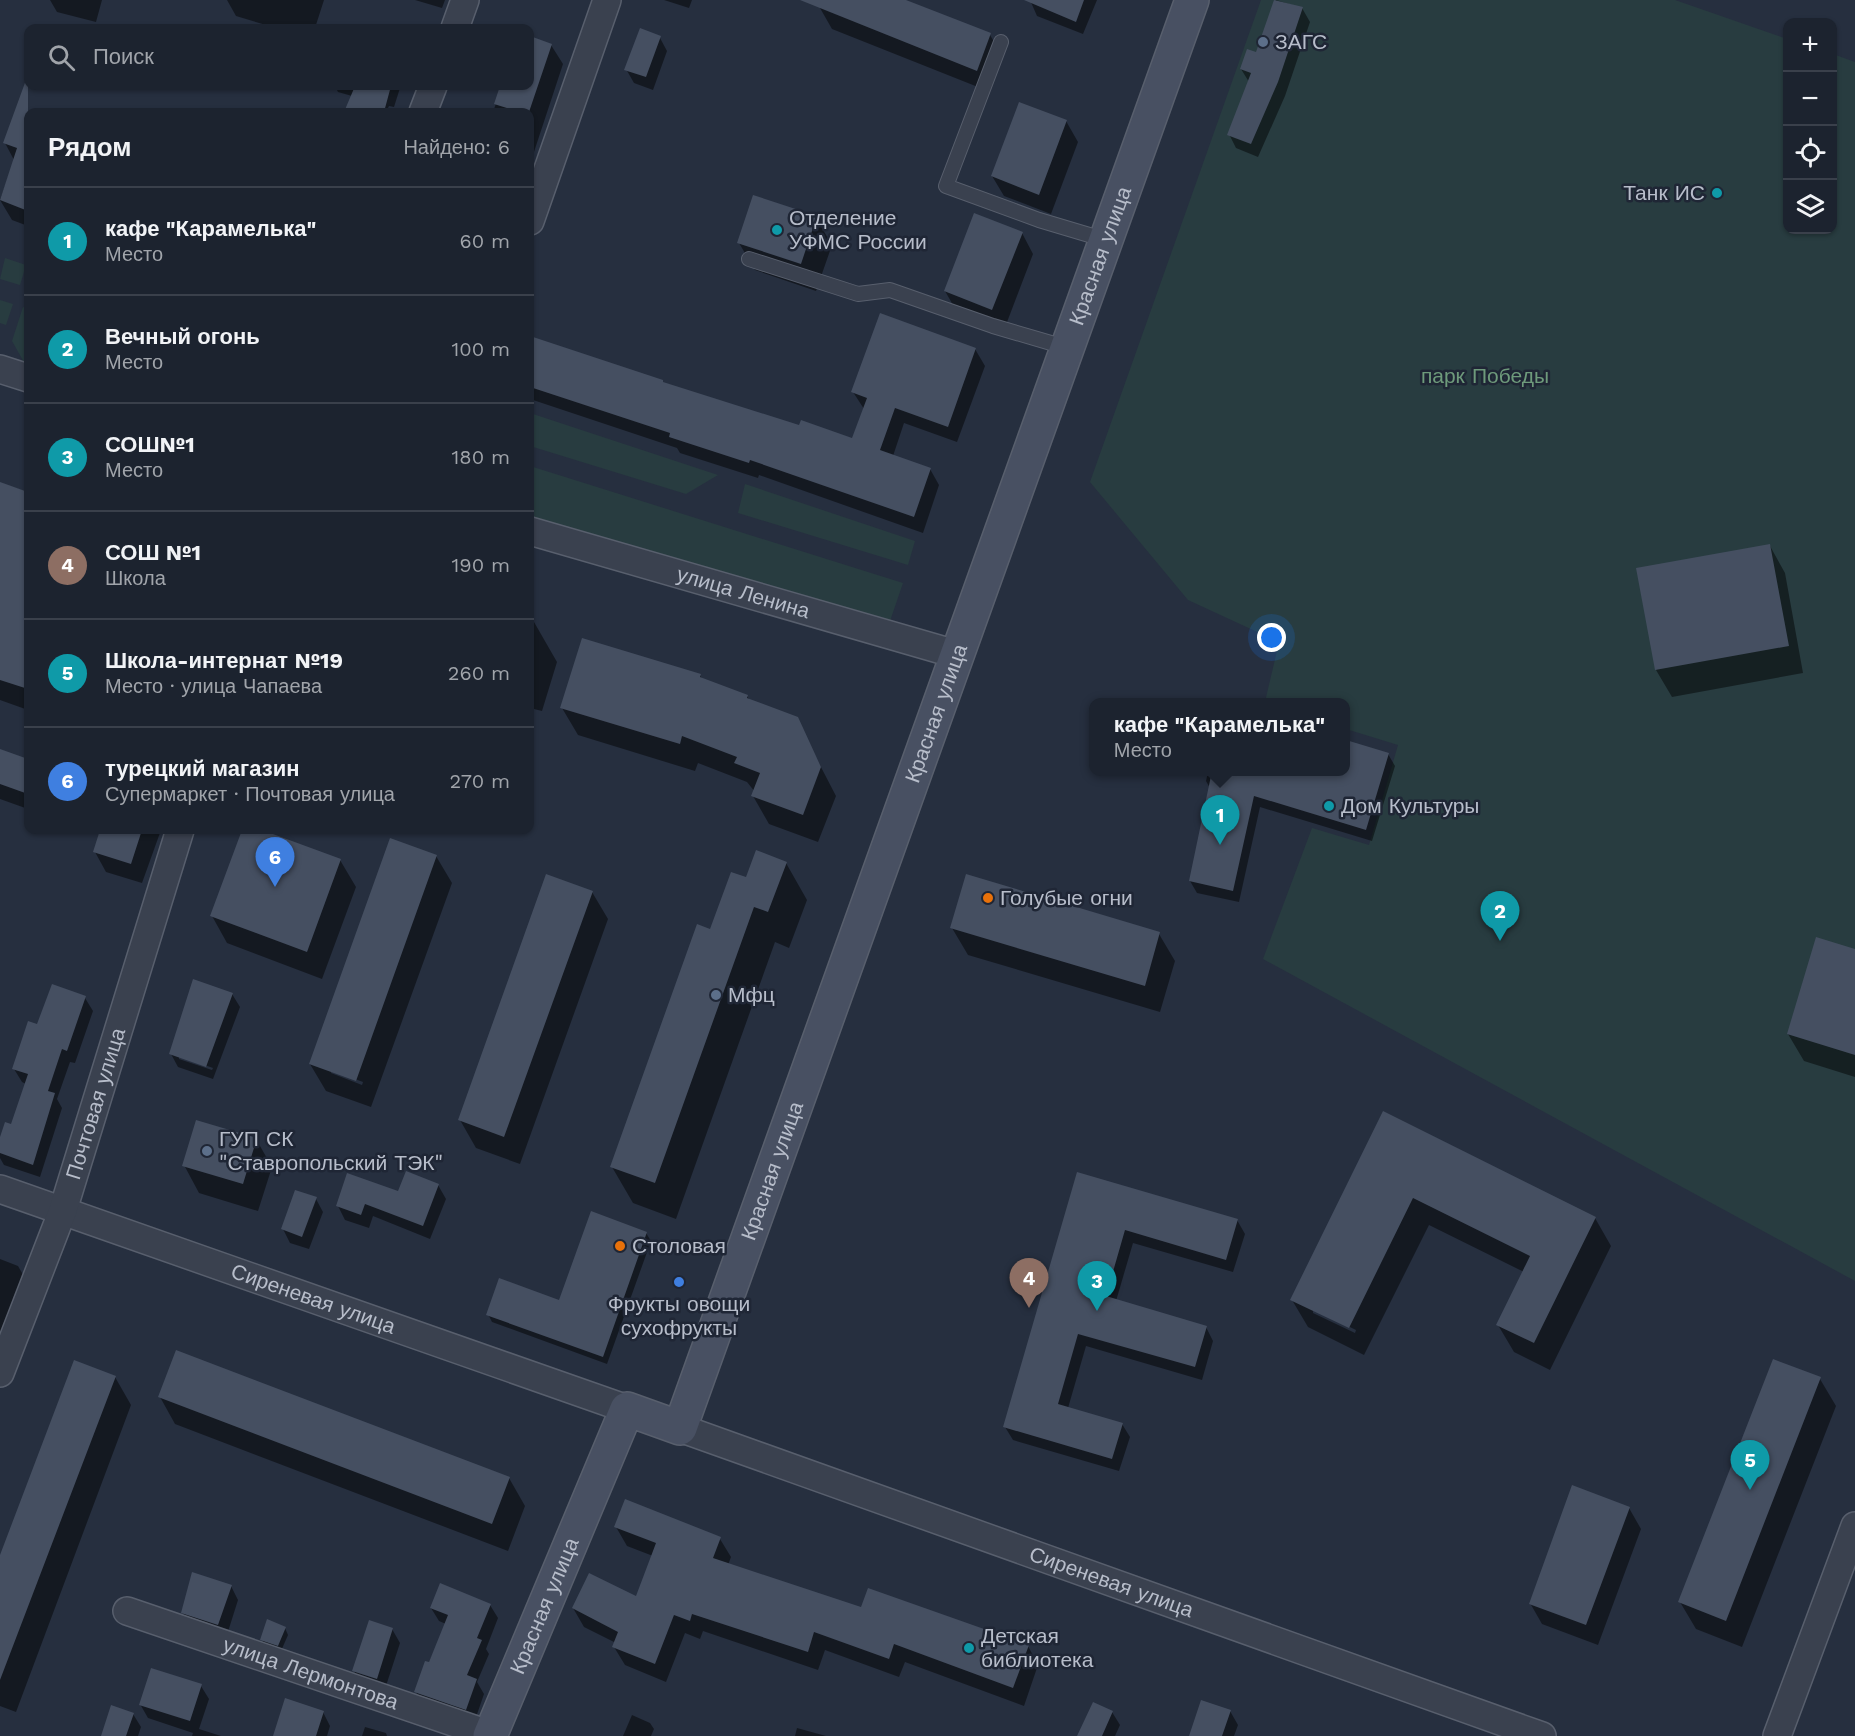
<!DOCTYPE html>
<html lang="ru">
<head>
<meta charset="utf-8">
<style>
	:root { --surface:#1c232f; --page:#292f3b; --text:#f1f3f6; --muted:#a0a4aa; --line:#3a404b; --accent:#0b8043 }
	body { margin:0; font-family:"Work Sans",sans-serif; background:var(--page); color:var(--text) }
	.controls { position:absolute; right:18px; top:18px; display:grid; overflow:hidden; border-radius:12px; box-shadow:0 2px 4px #0004 }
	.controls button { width:54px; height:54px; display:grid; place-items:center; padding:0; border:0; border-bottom:2px solid var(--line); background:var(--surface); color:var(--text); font:30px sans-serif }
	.you { position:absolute; left:1272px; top:638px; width:21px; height:21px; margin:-15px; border:4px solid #fff; border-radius:50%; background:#1a73e8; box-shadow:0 0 0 9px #1a73e833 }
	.badge { display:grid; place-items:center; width:39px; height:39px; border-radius:50%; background:var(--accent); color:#fff; font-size:20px; font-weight:700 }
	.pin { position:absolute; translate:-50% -50px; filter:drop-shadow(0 2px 3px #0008) }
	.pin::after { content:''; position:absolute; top:32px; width:21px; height:18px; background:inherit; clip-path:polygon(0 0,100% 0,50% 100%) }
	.popup { position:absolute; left:1089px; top:698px; width:261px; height:78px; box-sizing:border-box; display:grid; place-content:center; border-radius:12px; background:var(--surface); filter:drop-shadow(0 2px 4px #0005); font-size:20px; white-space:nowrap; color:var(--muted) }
	.popup b { font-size:22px; color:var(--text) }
	.popup::after { content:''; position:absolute; left:50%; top:100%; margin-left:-12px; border:12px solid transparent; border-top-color:var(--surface) }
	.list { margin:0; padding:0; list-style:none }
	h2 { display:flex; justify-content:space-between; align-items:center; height:78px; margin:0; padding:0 24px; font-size:26px }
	h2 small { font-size:20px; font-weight:400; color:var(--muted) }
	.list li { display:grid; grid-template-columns:39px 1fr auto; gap:18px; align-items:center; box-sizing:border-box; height:108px; padding:0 24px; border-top:2px solid var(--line) }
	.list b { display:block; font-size:22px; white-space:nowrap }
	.list p { margin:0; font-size:20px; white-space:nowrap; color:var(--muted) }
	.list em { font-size:20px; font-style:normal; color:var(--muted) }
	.icon { flex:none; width:33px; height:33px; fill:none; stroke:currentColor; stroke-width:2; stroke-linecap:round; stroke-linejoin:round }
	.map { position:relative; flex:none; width:1855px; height:1736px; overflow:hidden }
	.search { position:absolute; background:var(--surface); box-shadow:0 2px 4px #0004; left:24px; top:24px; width:510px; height:66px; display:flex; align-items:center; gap:15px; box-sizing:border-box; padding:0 21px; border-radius:12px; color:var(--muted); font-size:22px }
	.panel { position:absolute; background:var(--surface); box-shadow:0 2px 4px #0004; left:24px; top:108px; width:510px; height:726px; border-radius:12px }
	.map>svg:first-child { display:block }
</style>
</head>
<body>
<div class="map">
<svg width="1855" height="1736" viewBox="0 0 1855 1736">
	<rect width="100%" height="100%" fill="#262f3f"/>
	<path fill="#283c40" d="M1261 0H1675L1787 39 1788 230H1832L1833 54 1855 62V1281L1263 959 1312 828 1369 845 1398 745 1346 729V702H1265L1279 642 1188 600 1090 482Z
		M5 258 26 265 20 285 0 279Z
		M0 300 13 304 6 325 0 323Z
		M23 307 28 309V365L25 364 12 341Z
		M530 413 718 475 686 494 530 446Z
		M530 466 903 583 889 624 530 519Z
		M745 484 915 541 908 565 738 513Z"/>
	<path fill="#0007" fill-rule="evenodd" d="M50 0H102L96 22 57 12Z
		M227 0H324L315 28H276L236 16Z
		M415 0H445L442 8Z
		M664 0H692L689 8Z
		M823 0H902L990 35 1002 55 988 91 832 29 820 8Z
		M1030 0H1097L1083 34 1037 16Z
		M1276 0 1302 8 1310 22 1285 96 1258 157 1236 148 1229 134 1249 82 1241 69 1257 54Z
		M530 38 551 45 563 64 530 164V112H493L502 86H530Z
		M660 38 667 51 653 90 634 83 626 69Z
		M335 86H398L400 88 394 107 389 106 386 112H346L352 96 338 92Z
		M161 109 171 112H160Z
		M15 114 28 118V226L12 220 0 200 14 160 5 143Z
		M1066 121 1078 142 1051 214 1004 196 992 176Z
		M816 218 832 245 816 291 755 270 739 243Z
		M1022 233 1033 254 1004 330 957 312 945 291Z
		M530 337 662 381 664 384 800 427 853 440 864 409 853 392 975 349 985 366 957 442 904 423 893 456 930 469 939 485 923 533 759 475 758 478 680 453 677 448 530 399Z
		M0 483 28 492V710L0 700Z
		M1770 546 1785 573 1803 673 1672 697 1656 670Z
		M530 621 534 622 557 662 542 711 530 708Z
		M700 675 702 679 747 696 750 701 796 719 836 796 818 842 769 824 753 796 755 792 747 782 698 763 695 771 578 735 562 708Z
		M1346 742 1388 754 1395 766 1372 841 1260 807 1239 902 1197 893 1190 881 1210 788 1206 781 1208 772H1346Z
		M0 750 28 760V809L0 799Z
		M89 830H161L142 883 106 872 95 852 100 833Z
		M243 830H258L340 860 356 887 322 979 227 943 212 916Z
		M436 856 452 883 371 1107 326 1091 310 1064ZM331 1070 363 1082 362 1085 331 1073Z
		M786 863 807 900 789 948 775 942 676 1219 633 1203 612 1167 711 931 747 879Z
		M592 892 608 919 520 1164 476 1148 460 1120Z
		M952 928 1159 934 1175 961 1160 1012 968 955Z
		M1855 950V1077L1804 1061 1788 1034Z
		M232 994 240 1007 213 1079 178 1067 171 1054ZM179 1056 213 1068 212 1070 179 1059Z
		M85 998 93 1011 75 1063 70 1062 57 1099 62 1108 40 1177 4 1165 0 1158V1141L12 1126 26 1084 22 1082 14 1069 38 1026Z
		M1384 1113 1595 1218 1611 1246 1550 1370 1514 1352 1498 1325 1524 1272 1429 1225 1364 1355 1308 1327 1292 1300ZM1313 1309 1356 1330 1355 1333 1313 1313Z
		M256 1139 272 1167 258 1211 199 1193 184 1165Z
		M1078 1174 1237 1220 1245 1234 1233 1272 1133 1243 1116 1301 1206 1327 1213 1341 1202 1380 1086 1346 1068 1408 1122 1424 1130 1437 1119 1471 1013 1440 1005 1427Z
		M438 1185 446 1199 430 1239 373 1216 369 1228 345 1220 338 1206Z
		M316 1199 323 1212 309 1249 290 1243 283 1229Z
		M646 1233 651 1241 607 1364 492 1322 488 1314 560 1302Z
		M0 1259 18 1266 29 1285 0 1368Z
		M115 1377 131 1405 16 1712 0 1706V1559Z
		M1820 1379 1836 1406 1742 1647 1696 1629 1680 1602Z
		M160 1397 509 1478 525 1506 508 1551 175 1424Z
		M1629 1508 1641 1529 1598 1645 1542 1624 1530 1603Z
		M616 1527 720 1539 731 1557 728 1565 862 1609 1028 1646 1038 1665 1024 1706 905 1662 899 1677 825 1650 818 1670 703 1631 700 1639 685 1633 666 1682 625 1665 614 1647 616 1643 584 1627 573 1608 637 1598 653 1556 627 1546Z
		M231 1586 238 1600 226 1638 190 1626 182 1612Z
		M490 1605 498 1618 486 1649 489 1654 477 1682 484 1694 474 1723 424 1706 416 1692 446 1624 439 1621 431 1608Z
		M285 1628 288 1635 281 1651 265 1646 262 1640Z
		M392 1629 400 1643 384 1692 361 1684 354 1671Z
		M201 1686 209 1699 199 1729 221 1736H192L193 1733 148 1718 140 1704Z
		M1230 1711 1238 1725 1234 1736H1191Z
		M323 1712 330 1726 327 1736H281Z
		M1112 1712 1120 1725 1115 1736H1079Z
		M133 1714 141 1727 138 1736H103Z
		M632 1715 650 1723 654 1729 651 1736H623Z
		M365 1727 386 1733 387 1736H362Z
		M797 1728 826 1736H795Z"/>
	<path fill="#454f61" d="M800 0H906L991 33 977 71Z
		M1024 0H1084L1076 22Z
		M1274 0 1303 7 1278 82 1251 144 1227 135 1251 73 1240 69 1247 49 1256 52Z
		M640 28 661 36 646 77 624 70Z
		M530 36 552 44 529 112H519L494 104 500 86H530Z
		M26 80H28V211L0 200 17 148 3 143Z
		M355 86H391L384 112H344Z
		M1019 102 1067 120 1039 195 991 176Z
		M753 195 817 216 801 264 737 243Z
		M974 213 1023 232 992 310 944 291Z
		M880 313 976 348 948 427 895 408 880 450 931 468 914 517 750 460 749 463 669 437 670 433 530 387V336L663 380V382L799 425 801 420 852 438 867 398 851 392Z
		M0 482 28 492V689L0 680Z
		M1770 544 1789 646 1655 670 1636 568Z
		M582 638 701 674 700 677 748 695 747 698 798 717 821 767 803 815 751 796 760 773 734 763 737 757 682 736 680 744 560 708Z
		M1346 740 1389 753 1366 830 1254 796 1233 891 1189 881 1212 771H1346Z
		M0 749 28 759V794L0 784Z
		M100 830H142L131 864 93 852Z
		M242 830H262L341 859 307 952 210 916Z
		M390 838 437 855 356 1081 309 1064Z
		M756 850 787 862 768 912 754 907 655 1183 610 1167 697 924 710 929 731 872 746 877Z
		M546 874 593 891 504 1137 458 1120Z
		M966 874 1160 932 1145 986 950 928Z
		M1816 937 1855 949V1055L1787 1034Z
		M193 979 233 993 206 1067 169 1054Z
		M52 984 86 996 67 1051 62 1049 48 1091 55 1093 33 1165 0 1153V1137L5 1122 11 1124 28 1074 12 1069 28 1021 37 1024Z
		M1383 1111 1596 1217 1534 1343 1496 1325 1530 1256 1413 1198 1349 1328 1290 1300Z
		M196 1120 257 1138 243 1184 182 1166Z
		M406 1171 439 1184 423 1226 365 1204 361 1215 336 1206 347 1173 398 1191Z
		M1077 1172 1238 1219 1226 1260 1125 1230 1106 1296 1207 1326 1195 1367 1078 1334 1058 1404 1123 1423 1112 1459 1003 1427Z
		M295 1190 317 1197 302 1237 281 1229Z
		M591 1211 647 1232 603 1357 486 1315 499 1278 559 1300Z
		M176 1350 510 1477 492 1524 158 1397Z
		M1773 1359 1821 1377 1726 1621 1678 1602Z
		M74 1360 116 1376 0 1680V1555Z
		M1572 1485 1630 1507 1586 1625 1529 1604Z
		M625 1499 721 1537 713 1558 861 1607 868 1588 1029 1645 1013 1688 894 1644 889 1659 814 1632 808 1652 692 1614 690 1621 674 1615 655 1664 612 1647 618 1632 572 1608 589 1573 636 1596 656 1543 614 1527Z
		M192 1572 232 1585 218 1625 181 1613Z
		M440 1583 491 1604 477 1638 482 1640 467 1675 477 1679 466 1710 414 1692 425 1661 429 1662 448 1615 430 1608Z
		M267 1619 286 1627 278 1646 260 1640Z
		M369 1620 393 1628 377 1679 352 1671Z
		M151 1668 202 1684 190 1721 139 1705Z
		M285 1698 324 1711 316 1736H273Z
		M1201 1700 1231 1710 1222 1736H1189Z
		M1093 1702 1113 1711 1102 1736H1077Z
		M111 1705 134 1713 126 1736H101Z"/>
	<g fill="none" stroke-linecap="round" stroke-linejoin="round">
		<g stroke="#585f6d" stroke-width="16">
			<path id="lane" d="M1001 42 946 186 1039 220 1106 240
				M749 259 858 294 890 290 993 326 1068 348"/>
		</g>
		<g stroke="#585f6d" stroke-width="30">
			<g id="street">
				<path d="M455 28 465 0"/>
				<path d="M423 112 433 86"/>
				<path d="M530 221 607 0"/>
				<path d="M0 369 28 378"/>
				<path id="s1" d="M530 531 959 655"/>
				<path id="s2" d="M0 1189 627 1409"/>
				<path id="s3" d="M0 1373 63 1210 180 830"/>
				<path id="s4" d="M680 1428 1542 1736"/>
				<path id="s5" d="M127 1611 494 1736"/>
				<path d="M1777 1736 1855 1526"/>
			</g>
		</g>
		<g stroke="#585f6d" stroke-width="36">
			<g id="secondary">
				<path id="s6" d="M490 1736 627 1409 680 1428 1192 0"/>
			</g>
		</g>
		<use href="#lane" stroke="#3a414f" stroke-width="14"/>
		<use href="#street" stroke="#3a414f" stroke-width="27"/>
		<use href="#secondary" stroke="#485062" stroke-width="33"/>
	</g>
	<g fill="#5c6f8a" stroke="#1f2635" stroke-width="2">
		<circle cx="1263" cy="42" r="6"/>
		<circle cx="716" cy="995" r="6"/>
		<circle cx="207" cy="1151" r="6"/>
	</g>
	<g fill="#0f9aa8" stroke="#1f2635" stroke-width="2">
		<circle cx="1717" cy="193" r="6"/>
		<circle cx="777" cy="230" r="6"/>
		<circle cx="1329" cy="806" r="6"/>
		<circle cx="969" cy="1648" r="6"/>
	</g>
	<g fill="#e8710a" stroke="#1f2635" stroke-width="2">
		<circle cx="988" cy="898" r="6"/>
		<circle cx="620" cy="1246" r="6"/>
	</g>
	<circle fill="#3f7fe0" stroke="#1f2635" stroke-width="2" cx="679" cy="1282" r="6"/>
	<g text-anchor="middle" stroke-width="5" stroke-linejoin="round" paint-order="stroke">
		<g font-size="21" fill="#b7bdca" stroke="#1f2635" text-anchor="start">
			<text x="1275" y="49">ЗАГС</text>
			<text x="1705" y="200" text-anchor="end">Танк ИС</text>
			<text x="789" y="225">Отделение<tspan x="789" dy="24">УФМС России</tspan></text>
			<text x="1341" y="813">Дом Культуры</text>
			<text x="1000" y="905">Голубые огни</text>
			<text x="728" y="1002">Мфц</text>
			<text x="219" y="1146">ГУП СК<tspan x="219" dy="24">"Ставропольский ТЭК"</tspan></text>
			<text x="632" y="1253">Столовая</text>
			<text x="679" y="1311" text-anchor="middle">Фрукты овощи<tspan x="679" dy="24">сухофрукты</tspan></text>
			<text x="981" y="1643">Детская<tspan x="981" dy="24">библиотека</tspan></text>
		</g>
		<g font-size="21" fill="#b7bdca" stroke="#1f2635">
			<text dy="7" stroke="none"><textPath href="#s6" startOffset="1656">Красная улица</textPath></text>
			<text dy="7" stroke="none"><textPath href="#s1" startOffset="222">улица Ленина</textPath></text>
			<text dy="7" stroke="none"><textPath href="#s6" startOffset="1170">Красная улица</textPath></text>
			<text dy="7" stroke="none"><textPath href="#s3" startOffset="286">Почтовая улица</textPath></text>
			<text dy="7" stroke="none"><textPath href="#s6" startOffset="684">Красная улица</textPath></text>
			<text dy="7" stroke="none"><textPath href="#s2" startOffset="332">Сиреневая улица</textPath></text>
			<text dy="7" stroke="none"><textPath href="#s4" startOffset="458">Сиреневая улица</textPath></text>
			<text dy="7" stroke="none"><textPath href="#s6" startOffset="141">Красная улица</textPath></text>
			<text dy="7" stroke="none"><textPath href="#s5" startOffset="194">улица Лермонтова</textPath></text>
		</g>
		<g font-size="21" fill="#6e9a7b" stroke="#1f2635">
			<text x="1485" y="383">парк Победы</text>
		</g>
	</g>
</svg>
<div class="controls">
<button>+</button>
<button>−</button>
<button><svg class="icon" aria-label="locate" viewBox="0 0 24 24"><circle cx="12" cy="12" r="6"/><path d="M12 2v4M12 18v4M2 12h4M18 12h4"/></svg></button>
<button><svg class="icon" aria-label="layers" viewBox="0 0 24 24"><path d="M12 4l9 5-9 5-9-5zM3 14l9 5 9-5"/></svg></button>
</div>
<div class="you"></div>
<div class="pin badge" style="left:1220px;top:845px;background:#0f9aa8">1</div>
<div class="popup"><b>кафе &quot;Карамелька&quot;</b>Место</div>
<div class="pin badge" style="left:1500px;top:941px;background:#0f9aa8">2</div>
<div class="pin badge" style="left:1097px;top:1311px;background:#0f9aa8">3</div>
<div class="pin badge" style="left:1029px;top:1308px;background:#8d6e63">4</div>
<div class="pin badge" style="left:1750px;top:1490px;background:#0f9aa8">5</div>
<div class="pin badge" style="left:275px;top:887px;background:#3f7fe0">6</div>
<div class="search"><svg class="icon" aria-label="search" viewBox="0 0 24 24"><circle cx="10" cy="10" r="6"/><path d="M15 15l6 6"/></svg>Поиск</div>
<section class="panel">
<h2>Рядом<small>Найдено: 6</small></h2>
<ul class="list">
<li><span class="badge" style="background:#0f9aa8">1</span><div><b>кафе &quot;Карамелька&quot;</b><p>Место</p></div><em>60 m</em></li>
<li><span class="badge" style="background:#0f9aa8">2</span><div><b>Вечный огонь</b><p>Место</p></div><em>100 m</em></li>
<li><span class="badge" style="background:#0f9aa8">3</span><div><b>СОШ№1</b><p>Место</p></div><em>180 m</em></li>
<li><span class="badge" style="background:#8d6e63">4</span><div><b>СОШ №1</b><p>Школа</p></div><em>190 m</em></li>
<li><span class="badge" style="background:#0f9aa8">5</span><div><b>Школа-интернат №19</b><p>Место · улица Чапаева</p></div><em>260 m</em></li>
<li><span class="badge" style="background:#3f7fe0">6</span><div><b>турецкий магазин</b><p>Супермаркет · Почтовая улица</p></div><em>270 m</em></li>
</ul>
</section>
</div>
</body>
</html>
